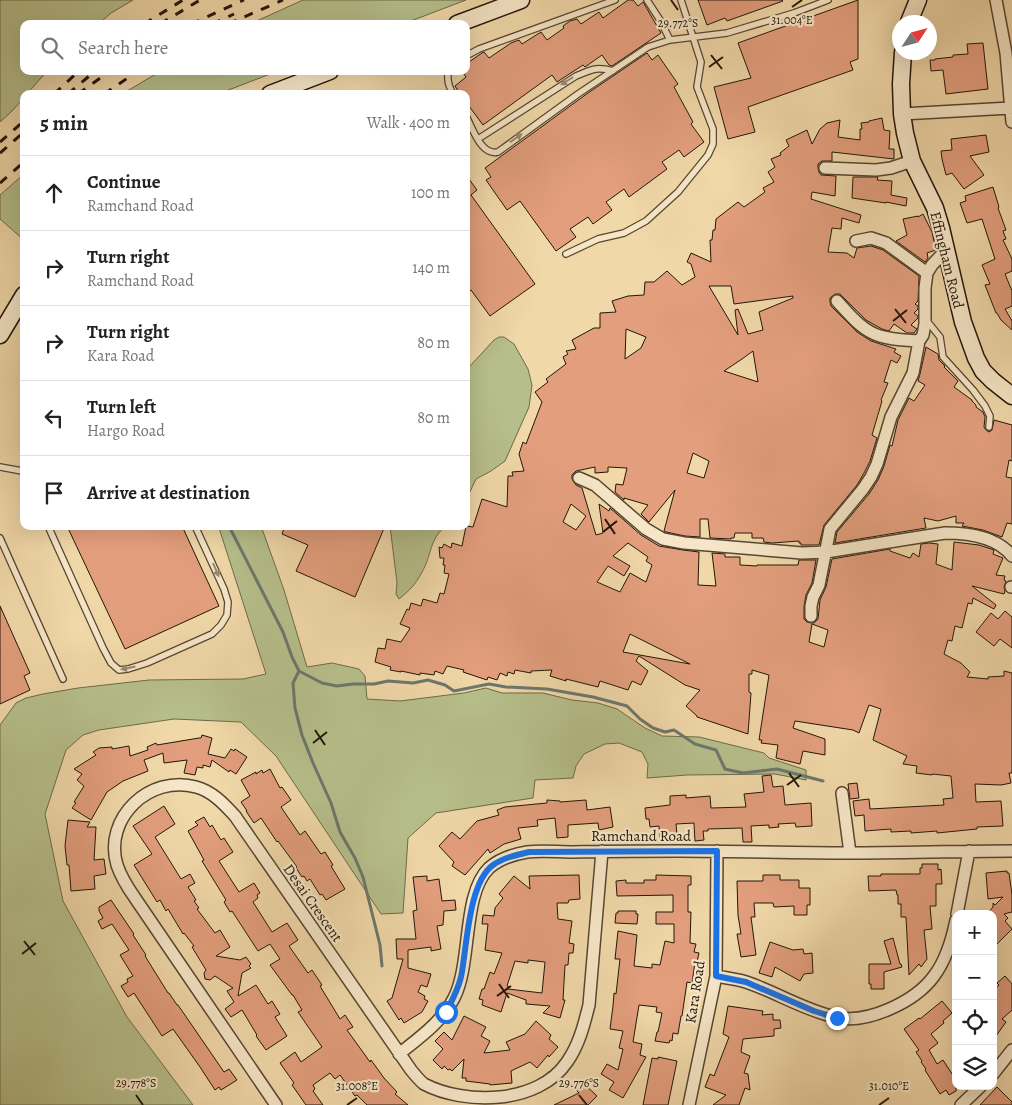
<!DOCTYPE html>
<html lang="en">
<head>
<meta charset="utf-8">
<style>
	:root { --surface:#fff; --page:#f2f2f2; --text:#222; --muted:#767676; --line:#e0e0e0 }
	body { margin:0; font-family:Alegreya,serif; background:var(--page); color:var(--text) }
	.controls { position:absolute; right:15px; bottom:15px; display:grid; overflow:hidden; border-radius:10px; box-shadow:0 5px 20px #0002 }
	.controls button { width:45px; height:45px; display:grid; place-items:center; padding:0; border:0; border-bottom:1px solid var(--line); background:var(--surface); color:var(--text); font:25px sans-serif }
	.compass { position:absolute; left:892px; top:15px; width:45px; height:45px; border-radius:50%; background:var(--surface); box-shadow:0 5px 20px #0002; rotate:54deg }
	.stop { position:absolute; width:15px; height:15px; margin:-11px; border:4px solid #1a73e8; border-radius:50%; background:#fff }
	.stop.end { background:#1a73e8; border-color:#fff; box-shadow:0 1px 5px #0008 }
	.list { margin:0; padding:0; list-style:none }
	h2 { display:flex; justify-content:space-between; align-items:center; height:65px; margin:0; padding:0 20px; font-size:21px }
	h2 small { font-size:16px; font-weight:400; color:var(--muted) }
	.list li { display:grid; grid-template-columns:32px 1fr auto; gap:15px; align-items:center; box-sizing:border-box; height:75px; padding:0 20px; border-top:1px solid var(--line) }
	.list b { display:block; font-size:19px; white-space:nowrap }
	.list p { margin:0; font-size:16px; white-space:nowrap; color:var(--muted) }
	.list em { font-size:16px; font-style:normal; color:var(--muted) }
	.icon { flex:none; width:28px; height:28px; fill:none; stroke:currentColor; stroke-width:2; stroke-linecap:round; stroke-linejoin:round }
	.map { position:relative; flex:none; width:1012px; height:1105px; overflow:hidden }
	.search { position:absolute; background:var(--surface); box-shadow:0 5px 20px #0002; left:20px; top:20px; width:450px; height:55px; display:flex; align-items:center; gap:12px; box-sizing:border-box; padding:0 18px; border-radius:10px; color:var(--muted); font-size:19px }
	.panel { position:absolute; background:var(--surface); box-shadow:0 5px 20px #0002; left:20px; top:90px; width:450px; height:440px; border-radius:10px }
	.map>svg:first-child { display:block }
</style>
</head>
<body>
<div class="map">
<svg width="1012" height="1105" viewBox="0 0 1012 1105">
	<rect width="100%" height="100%" fill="#f1d8a9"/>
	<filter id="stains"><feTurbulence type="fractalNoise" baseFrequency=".004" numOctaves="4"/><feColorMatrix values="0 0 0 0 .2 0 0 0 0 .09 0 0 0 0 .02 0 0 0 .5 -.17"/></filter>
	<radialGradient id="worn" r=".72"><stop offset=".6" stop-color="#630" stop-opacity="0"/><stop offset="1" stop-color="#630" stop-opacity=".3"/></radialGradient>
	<path fill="#b6bf8b" stroke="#6c6a4a" d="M0 0H133L111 13 98 24H24V71H47L27 94H24V98L11 112 0 122Z
		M303 0H466L403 24H250Z
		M161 71H278L218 94H122Z
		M24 174V240L0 219V195Z
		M499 337H504L514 344 528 369 532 385 529 407 505 461 491 471 476 479 466 500V373L470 366 494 340Z
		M218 526H261L284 590 307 667 332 663 359 669 365 676 367 699 400 701 464 693 486 688 502 693H543L572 700 598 703 617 709 645 728 662 736 699 737 764 753 769 758 806 770V780L775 774 687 775 647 778 648 764 642 752 619 743 605 744 584 754 576 766 573 778 535 780 533 798 436 813 408 838 403 913 381 914 276 756 241 722 174 719 99 730 83 735 66 750 45 814 63 901 127 1017 193 1105H0V725L16 703 26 698 43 694 78 688 149 680 243 679 266 674 220 531Z
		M390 526H446C429 539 432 555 422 572 416 584 409 591 399 599L396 594 397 583Z"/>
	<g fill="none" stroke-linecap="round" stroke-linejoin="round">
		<path stroke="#6c776e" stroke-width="3" d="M229 526 283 632 292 657 299 671 322 683 337 686 353 684H374L388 681 413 683 428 680 445 685 454 691 489 684 506 687 547 689 593 697 627 706 640 719 653 728 665 732 674 730 695 744 716 750 725 769 743 773 777 769 823 781
			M299 671 293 683 295 708 302 735 313 763 331 803 340 832 355 858 363 877 380 945 382 966"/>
	</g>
	<path fill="#e39e7d" stroke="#231609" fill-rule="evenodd" d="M628 0H633L638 6 643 2 661 33 612 66 609 65 602 55 585 67 583 65 557 82 552 75 483 125 466 102V94H460L455 86 466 77 462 71H466V64L482 53 484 52 489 58 511 43 519 40 522 44 541 32 547 40 564 28 563 26 570 21 577 19 581 24 599 12 603 18Z
		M698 0H782L783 1 727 21 725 18 707 25Z
		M858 0V59L850 62 853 70 748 107 755 132 728 139 714 87 751 78 738 43Z
		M983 43 988 89 946 94 943 70 931 71 930 60H935V59L953 57V55L968 54 967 44Z
		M647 53 652 60 658 55 678 84 674 87 693 122 691 124 704 142 684 157 679 150 662 162 667 169 629 197 624 189 606 202 612 210 593 224 588 217 570 229 576 237 556 251 520 201 507 210 486 180 491 177 485 168 588 93Z
		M882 118 884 130 890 131 889 149H894V159L832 152V161H822L818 164V168L819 172 821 175 836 176 835 196 812 192 811 199 861 215 859 223 842 218 841 229 832 228 828 252 847 253 854 258 857 248 871 246 883 250 919 276 918 301 915 304 918 306V309L914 313 918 316V318L911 325 917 329 914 333H907L894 324 889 331 882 329 866 320 840 294H835L830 298V302L831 306 857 332 871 341 896 349 894 352 901 356 897 363 891 360 884 382 888 383 881 400 882 401 872 435 877 438 870 461 864 473 857 485 824 525 819 545H801V543H799V541L772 543 764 542 763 538H752V533H735L734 538H731V539L710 538 708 519H700V537L685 536 666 532 664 531 675 490 649 522 641 514 648 505 624 498V500L615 492 616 484 623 485 627 468 608 467V472L595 473V467L576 471 572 475V479L576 485 582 488 596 535 603 533 599 504 609 511 610 508 641 535 659 546 683 550 699 552 698 585 716 586 712 553 725 554V557H740V565L757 566V565H798L799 560H816L812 583 806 595 804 606V619L807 622 811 623H814L818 619 820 600 826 587 832 559 890 549V551L910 558 913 553 919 557 921 544 929 543 938 544 936 564 952 570 954 542 979 545 994 550 993 554 1003 558 996 575 1005 576 1004 580 1006 581 1004 587 1005 591 1004 594 972 586 996 605 994 609 973 598 972 604 968 603 962 628 955 626 952 641 948 640 944 654 961 663 970 672 967 677 988 679V677L1004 676V671L1012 673V773H1009L1011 783 1001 785 975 784 976 802 1001 801 1003 826 977 827V829L937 833V831L911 833V831L891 832V829L865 831 864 815 855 816 853 801 869 799 870 809 944 805 943 799 953 798 951 776 932 774V775L916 773 917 766 903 764 907 756 873 740 881 709 869 705 859 733 853 730 795 721 793 728 825 739V755L803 751 800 764 776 758 778 745 761 743 762 740H759L769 675 752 670V674H749V692L751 693 748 734 697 717V716L686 706 700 690 685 685 639 656 636 661 648 671 641 685 632 681 628 690 600 681 598 687 566 679V681L550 676 552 670 531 671V673L515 670 514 674 508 672 507 676 500 673 497 680 488 677 487 680 463 672 464 670 447 666 443 674 435 671 434 675 420 673V675L401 671V672L390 670 391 667 375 662 378 648 385 649 387 639 401 642 409 630 410 628 400 624 407 609 409 610 411 603 421 606 423 599 437 603 440 593 444 594 449 574 444 573 445 565H443L444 558H440L439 547 442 548 444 544 451 548 452 543 462 546 466 526 473 527 482 499 507 507 508 476H513L512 472 524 471 519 454 523 442 526 444 542 402 535 392 548 382 546 379 566 364 563 357 568 354 566 351 576 349 572 340 594 328H600V313L616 312 612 301 628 296 644 295 645 282H654L667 271 682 285 695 277 691 264 687 262 691 253 711 262 710 240H712L713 230H715L716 219 738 202 744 207 765 192 763 188 774 182 768 172 775 167 771 159 781 155 780 153 789 146 786 140 807 130 812 144 820 129 827 123 840 120 838 137 860 140V129H862L861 123 869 122V121ZM709 286H731L734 304 793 296V298L759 312 763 330 748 334 738 309 735 310 738 335ZM626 329 646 337 641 348 625 359ZM753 351 758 382 724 371 742 359ZM693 453 709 461 704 478 687 473ZM571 504 586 516 576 530 563 522ZM628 543 648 557 646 561 652 565 646 582 630 573 620 592 597 582 608 566 624 576 630 566 613 556ZM812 624 828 630 824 647 809 642ZM630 634 690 664 623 652Z
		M986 135 989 152 970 156 984 175 964 189 952 173 946 175 942 159 941 151 952 150 951 139Z
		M466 175 477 190 471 195 535 284 490 316 471 290 466 294Z
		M853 177H878L877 180 892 181 891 195 907 198 906 206 886 202V203L852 198Z
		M993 187 999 207 998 208 1006 230 1003 231 1006 239 1003 240 1012 259V271L1005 274 1012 291V306L1005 309 1012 321V330L1001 320 997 313H996L985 285 990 284 982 265 995 259 982 219 967 223 960 203 966 201 965 196Z
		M923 214 932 232 936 250 927 253 928 258 925 262 896 241 907 235 903 219 918 216V217Z
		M926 347 938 354 939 360 945 366 944 367 958 381 954 387 972 400V401L976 405V407L983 412 985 417 984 427 986 430 989 432 992 430 994 420 1012 425V461L1009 460 1006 477 1012 478V524L1007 523 1002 537 983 530 962 526 964 523H956V516L938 521 924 518 926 528 835 543 837 532 869 494 878 480 884 466 890 445 892 446 898 420 909 398 914 401 925 385 918 381 920 374Z
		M67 526H182L219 606 125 649Z
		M285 526H385L355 597 296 571 308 545 282 534Z
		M0 606 30 673 24 676 30 690 0 704Z
		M1005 611 1012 617V648L1000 639 994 646 976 632 991 613 998 619Z
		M202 735 212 738 208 754 225 758 231 749 234 751 235 749 247 757 236 774 230 770 229 772 212 760 210 767 203 765V768L197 767 195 775 184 773 187 760 164 763 163 753 144 760 148 771 123 781 107 792 91 820 72 808 76 803 74 802 84 786 77 780 82 774 74 769 96 755 93 752 99 748 112 747V749L129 746 130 756 148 750 147 747 156 743 157 745 199 738H201Z
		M270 769 280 788 282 787 291 800 281 807 300 835 305 831 321 854 325 852 333 865 331 866 345 889 326 900 322 894 320 895 310 879 307 881 304 876 302 877 296 868 297 867 278 841 277 842 261 818 254 823 246 811H247L241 802 250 796 241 780 256 772V774L262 770 263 773Z
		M771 775 773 787 783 786 785 805 811 803 812 826 796 827 795 823 778 824 779 827 769 828V825L751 826 752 842H743L742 828 708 829V831H703L704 840 695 841 694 823 676 824 677 835 660 837 659 826 650 827 649 819H646L645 808 670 805V796L686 795V798L710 796 711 808 746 807 744 794 764 792 762 776Z
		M857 783 859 798 850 799 848 784Z
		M547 800 560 801V802L586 800 587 810 610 807 613 827 599 830 598 823 568 825V837L557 838 555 818 537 820 538 826 518 828 521 839 504 844 490 853 488 849 465 875 452 866 454 862 439 846 452 832 460 839 477 821 499 815 497 810 505 807 547 803Z
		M164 806 175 824 155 837 181 879 190 874 195 883 188 887 196 900 194 901 199 908 197 909 215 933 220 930 230 947 216 956 240 960 246 957 251 964 249 966 251 968 242 973 238 996 256 985 268 1004 272 1001 280 1014 275 1017 287 1036 266 1050 256 1036 257 1035 242 1010 231 1017 225 1009 234 1002 227 991 233 988 215 976 210 980 205 979 204 973 206 970 192 947 194 946 184 933 183 934 168 909 166 911 160 900 157 902 134 865 152 854 133 826Z
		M204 817 210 827 212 825 221 840 224 838 233 852 219 861 239 892 254 883 260 893 257 895 258 898 253 902 272 932 287 923 298 940 289 946 308 973 312 970 322 985 320 986 340 1019 345 1015 353 1027 347 1030 370 1062 371 1060 384 1078 397 1092 395 1094 408 1105H367L357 1095 355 1096 340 1075 335 1079 330 1073 313 1085 315 1089 313 1091 323 1105H306L292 1085 294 1083 280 1063 295 1052 301 1062 322 1047 298 1012 302 1010 293 995H292L270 965 280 959 270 944 258 951 232 911 230 912 224 902 226 900 202 861 204 860 188 831 198 825 195 822Z
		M68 820 90 822 87 827H96L94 860 104 859 106 874 94 876 95 889 71 891 69 865H67L65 846Z
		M922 864H938V870L941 869 942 884H936V906H930L932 929 924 930 927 959 921 967 919 964 909 975 906 917H901V904H898V895H897L896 890 869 891 868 876H881V874H920V868H922Z
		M1007 871V873H1009L1012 895V912L1004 914 1008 918 1005 921 1012 929 993 948V914H987L993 907V903L995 905 1003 897 988 899 986 873Z
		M579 875 580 899 569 900 568 903H557L558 919 572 921 569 943 574 944 573 953H569L568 965H565L563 1000H565L560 1018 543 1013 550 1006 526 1004V1000L507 993 501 1012 482 1005 483 1000 479 999 482 989H484L490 972 494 974 502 953 485 950 488 924H482L483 915 494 916 495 908 503 898 499 894 514 876 530 889 529 876ZM528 960 545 962 542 993 508 989 509 987 507 986 515 961 528 963Z
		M656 875 691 876V885H688V912H691L690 943 696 944 694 952 699 953 697 962H695L692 983 687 982 682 1016H681L678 1034 673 1033 672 1041 670 1040 669 1043 655 1041 657 1032H658L662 1013 656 1012 657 1007 639 1005 633 1042 642 1044 640 1055 646 1057 623 1098 609 1090 614 1082 601 1074 607 1064 618 1070 623 1049 619 1048 623 1031 610 1029 613 1006 614 993 616 994 620 959H615L618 931 637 935 634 966 652 968V964L660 965 665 941 674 943V924H656V912H673V895L617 896 616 881 626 880V883H644V880H656Z
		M763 875H780V880H799V888H810V905H807V915H794V906L774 907 773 903H754L755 917H751L756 955 741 957 737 934H741L738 915 737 881H763Z
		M427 876V881L439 879 442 901 455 900 456 910 444 911 443 925 437 926 441 949 431 951V947L408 950V968L431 974 427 987 421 985 418 992 425 996 424 999 428 1001 422 1012 404 1023 401 1018 399 1020 387 1001 392 998 403 959H397L396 939H416L413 911 417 910 413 877Z
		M111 900 134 934 133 935 146 955 145 956 168 993H169L177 1005H178L224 1072 229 1069 237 1080 221 1090 219 1087 215 1090 200 1067 173 1029 162 1036 134 993 128 997 121 986 128 982 127 979 133 976 120 955 129 950 112 924 102 929 98 921 103 918 99 911V907Z
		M618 911H636V914H638L637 924 615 923 616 913H618Z
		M893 938 900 964H901L902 967 884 972V989H871V984H869V964H891L884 941Z
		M770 942 793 950 803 949 804 954 812 953 813 973 804 974 800 981 775 967 772 977 759 973Z
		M1005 976 1012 984V1010L1002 1019 1006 1022 993 1040V991L999 985 997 983Z
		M942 1001 952 1013 943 1021 944 1023 931 1034 938 1043 929 1050 937 1064 943 1060 956 1080V1091L949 1095 946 1090 940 1094 925 1070 926 1069 921 1062 922 1061 916 1052 919 1050 904 1029 919 1018 920 1019Z
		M728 1006 763 1011 762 1015 773 1014V1020H780L781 1028 774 1029V1036L743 1039 741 1052 750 1056 744 1073 748 1074 750 1090 745 1088 739 1105H713L726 1095 705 1087 710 1074 714 1076 729 1037 723 1034Z
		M464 1016 486 1027 481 1036 490 1041 484 1053 510 1050 506 1042 525 1034 536 1021 551 1035 549 1039 558 1047 549 1057 548 1055 537 1068 530 1062 511 1071 512 1083 490 1085V1084L466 1081V1078H462L464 1059 452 1071 450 1069 448 1070 444 1066 442 1069 433 1060 443 1049 435 1041 444 1032 452 1040Z
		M658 1057 677 1061 668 1105H643L652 1058 658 1059Z
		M583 1083 597 1096 588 1105H554L579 1093 576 1090Z
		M997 1087 1012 1102V1105H980Z"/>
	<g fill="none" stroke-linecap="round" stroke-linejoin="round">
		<g stroke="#564631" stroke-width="8">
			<path id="lane" d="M647 0 660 20 670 40
				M466 56 479 49 615 0
				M449 71C446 79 449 87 453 94
				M466 116C473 129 481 156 498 152L578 94 648 47 670 40 727 33 794 13 828 0
				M478 139 576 76C591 70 596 66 613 71
				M566 254 598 239 624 233 646 221 678 192 708 155 713 144V129L697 87 701 62 681 0
				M927 321 940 337 943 357 973 390 985 406 990 416 989 427
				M24 466 22 471 24 475
				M0 467 22 471
				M48 526 103 648 111 663 119 670 128 669 147 663 212 634 221 625 227 615 228 602 224 589 195 526
				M0 538 63 679"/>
		</g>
		<g stroke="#564631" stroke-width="14">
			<path id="street" d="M996 0 1006 53 1012 122
				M902 114 1010 108
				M825 168 876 170 891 168 912 161
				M856 241 871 238 886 243 927 273
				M837 301C849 314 862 331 880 336 892 340 906 340 919 341
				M579 478 595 485 646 529 663 539 684 543 802 553 826 552 945 533C967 533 997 537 1012 556
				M1011 587H1012
				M811 616V606L813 597 819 585 830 529 863 489 871 477 877 464 891 417 913 373 919 341 923 335 925 324V288L927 273 932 265 946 250
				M842 793 850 853
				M957 914 969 851
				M716 976C726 978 736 979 746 982 776 992 804 1010 835 1017 866 1025 915 1002 934 976 946 960 952 940 956 920
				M399 1054C419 1038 442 1022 454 998 472 963 462 894 489 868 499 859 515 854 527 852 542 850 558 852 573 852 608 851 644 851 679 851 736 851 792 853 849 853 903 853 958 851 1012 851
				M993 1074 1012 1050
				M276 1105 135 898C128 888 121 877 117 865 103 818 150 774 196 787 212 791 224 804 235 816L411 1070C415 1075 419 1080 424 1084 464 1105 538 1105 567 1062 579 1045 584 1025 589 1005L602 851
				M689 1105 716 976 717 851
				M961 1105 981 1086"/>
		</g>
		<g stroke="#231609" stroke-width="19">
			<path id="secondary" d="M909 22 918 0
				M457 24 521 0
				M903 52 901 84 902 114 905 133 912 161 935 208 941 228 963 322 976 358 983 371 993 381 1012 396
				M270 94 330 71
				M0 335 24 295"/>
		</g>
		<use href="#lane" stroke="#f6e6c7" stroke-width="5.5"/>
		<use href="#street" stroke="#f6e6c7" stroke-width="11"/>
		<use href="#secondary" stroke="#f6e6c7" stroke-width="16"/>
		<path stroke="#231609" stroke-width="3" stroke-dasharray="9 9" stroke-linecap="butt" d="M144 24 183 0
			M160 24 200 0
			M191 24 244 0
			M212 24 234 14
			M228 24 283 0
			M54 94 79 71
			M68 94 95 71
			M78 94 110 71
			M104 94 138 71
			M0 142 24 121
			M0 153 24 132
			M0 183 24 162"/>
	</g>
	<defs><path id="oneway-solid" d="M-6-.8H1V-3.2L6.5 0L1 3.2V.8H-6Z" transform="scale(1.25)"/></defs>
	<g fill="#978872">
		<use href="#oneway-solid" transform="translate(567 81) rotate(148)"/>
		<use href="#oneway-solid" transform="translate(516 138) rotate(-35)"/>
		<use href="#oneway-solid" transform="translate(216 570) rotate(66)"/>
		<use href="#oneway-solid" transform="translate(128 668) rotate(169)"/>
	</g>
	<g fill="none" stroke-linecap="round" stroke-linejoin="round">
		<path stroke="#1a73e8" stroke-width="6" d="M446 1012C452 1001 458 990 461 977 467 948 468 883 493 865 503 858 516 855 529 852L717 851 716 976 746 982 814 1011 837 1018"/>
	</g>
	<path fill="none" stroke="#231609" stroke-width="2" d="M671 0 678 10M792 7 802 0M711 55 722 69M709 67 723 57M895 309 906 323M893 321 907 310M605 519 615 534M603 532 617 521M315 730 325 745M313 743 327 732M789 773 799 787M787 785 801 775M24 941 35 955M22 954 36 943M499 984 509 998M497 996 511 986M136 1095 143 1105M579 1095 587 1105M347 1105 357 1098M879 1105 889 1098"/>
	<g text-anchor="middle" stroke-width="4.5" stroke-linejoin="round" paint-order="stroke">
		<g font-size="15" fill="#231609" stroke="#f6e6c7">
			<text transform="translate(947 260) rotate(76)" y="5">Effingham Road</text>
			<text x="641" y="841">Ramchand Road</text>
			<text transform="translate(313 903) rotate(55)" y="5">Desai Crescent</text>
			<text transform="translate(695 992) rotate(-81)" y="5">Kara Road</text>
		</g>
	</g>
	<g font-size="12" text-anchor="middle" fill="#231609" stroke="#f6e6c7" stroke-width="4.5" stroke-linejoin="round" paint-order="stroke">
		<text x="792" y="24">31.004°E</text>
		<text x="678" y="27">29.772°S</text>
		<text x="136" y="1087">29.778°S</text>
		<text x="579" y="1087">29.776°S</text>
		<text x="357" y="1090">31.008°E</text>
		<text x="889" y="1090">31.010°E</text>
	</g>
	<rect width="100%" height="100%" filter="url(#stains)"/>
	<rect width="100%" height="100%" fill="url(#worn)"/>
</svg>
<div class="controls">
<button>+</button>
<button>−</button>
<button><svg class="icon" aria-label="locate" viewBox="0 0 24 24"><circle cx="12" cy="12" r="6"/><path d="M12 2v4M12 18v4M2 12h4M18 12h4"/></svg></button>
<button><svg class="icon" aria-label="layers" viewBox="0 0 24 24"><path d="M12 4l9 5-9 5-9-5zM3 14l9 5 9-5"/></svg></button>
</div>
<svg class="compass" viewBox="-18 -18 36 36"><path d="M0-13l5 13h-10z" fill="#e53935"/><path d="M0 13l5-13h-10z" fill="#767676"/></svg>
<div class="stop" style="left:446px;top:1012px"></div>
<div class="stop end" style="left:837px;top:1018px"></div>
<div class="search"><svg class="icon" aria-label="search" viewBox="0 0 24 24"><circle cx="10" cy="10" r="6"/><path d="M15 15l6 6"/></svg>Search here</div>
<section class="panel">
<h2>5 min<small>Walk · 400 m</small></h2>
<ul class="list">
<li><svg class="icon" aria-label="ahead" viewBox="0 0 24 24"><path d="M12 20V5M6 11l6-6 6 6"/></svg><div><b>Continue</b><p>Ramchand Road</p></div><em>100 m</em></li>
<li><svg class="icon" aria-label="right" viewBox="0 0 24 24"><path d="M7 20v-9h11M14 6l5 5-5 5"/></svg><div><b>Turn right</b><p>Ramchand Road</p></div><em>140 m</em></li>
<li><svg class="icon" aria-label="right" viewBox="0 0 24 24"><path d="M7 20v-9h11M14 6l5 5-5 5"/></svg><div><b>Turn right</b><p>Kara Road</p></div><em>80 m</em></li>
<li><svg class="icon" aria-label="left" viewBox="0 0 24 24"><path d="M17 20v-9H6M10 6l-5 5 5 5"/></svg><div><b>Turn left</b><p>Hargo Road</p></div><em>80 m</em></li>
<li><svg class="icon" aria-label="arrive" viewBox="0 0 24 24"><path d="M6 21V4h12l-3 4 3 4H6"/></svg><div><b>Arrive at destination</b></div></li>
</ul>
</section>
</div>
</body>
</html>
